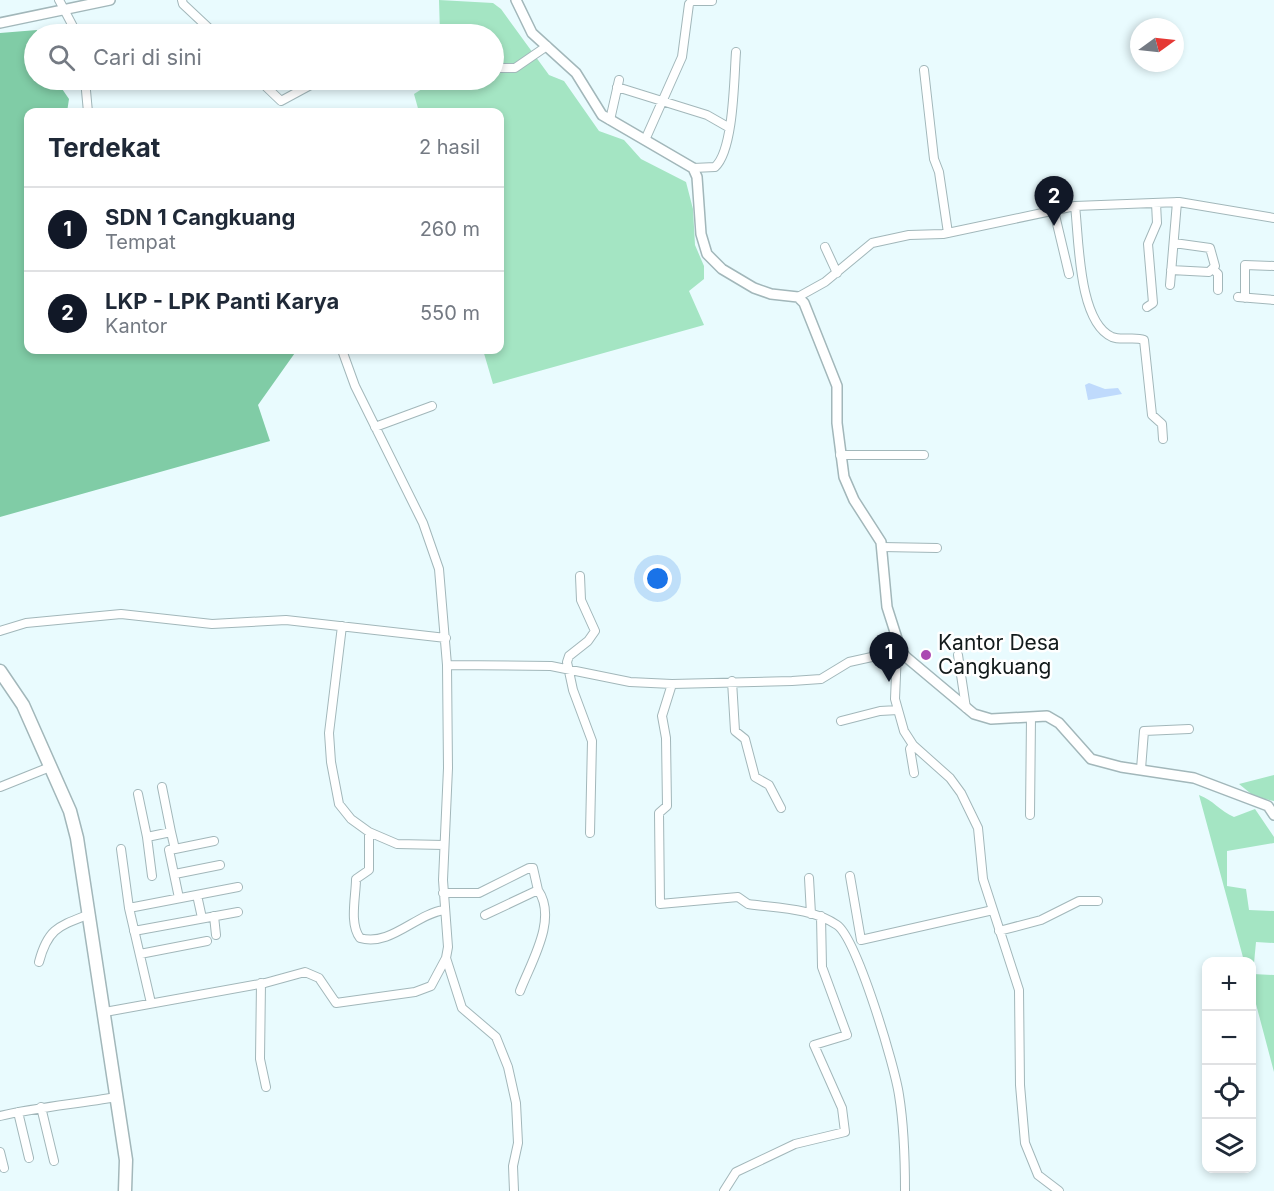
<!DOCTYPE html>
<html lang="id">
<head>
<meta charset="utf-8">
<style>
	:root { --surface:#fff; --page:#f2f2f3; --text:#1f2937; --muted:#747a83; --line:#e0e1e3; --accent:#111827 }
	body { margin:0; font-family:Inter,sans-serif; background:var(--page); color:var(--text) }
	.controls { position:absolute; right:18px; bottom:18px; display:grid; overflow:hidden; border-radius:12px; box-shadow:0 3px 9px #0003 }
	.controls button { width:54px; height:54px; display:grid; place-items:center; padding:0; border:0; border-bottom:2px solid var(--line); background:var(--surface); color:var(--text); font:30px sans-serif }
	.compass { position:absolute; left:1130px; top:18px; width:54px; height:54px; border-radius:50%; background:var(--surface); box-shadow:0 3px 9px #0003; rotate:75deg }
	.you { position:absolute; left:658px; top:579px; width:21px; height:21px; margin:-15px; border:4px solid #fff; border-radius:50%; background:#1a73e8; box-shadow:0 0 0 9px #1a73e833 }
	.badge { display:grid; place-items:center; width:39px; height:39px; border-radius:50%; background:var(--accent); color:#fff; font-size:20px; font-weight:700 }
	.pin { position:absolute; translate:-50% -50px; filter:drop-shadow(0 2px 3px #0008) }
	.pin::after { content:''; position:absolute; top:32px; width:21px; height:18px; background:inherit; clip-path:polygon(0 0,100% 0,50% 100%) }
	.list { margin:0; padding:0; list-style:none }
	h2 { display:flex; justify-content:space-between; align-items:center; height:78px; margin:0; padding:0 24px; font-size:26px }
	h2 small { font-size:20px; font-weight:400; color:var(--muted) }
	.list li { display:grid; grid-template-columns:39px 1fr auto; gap:18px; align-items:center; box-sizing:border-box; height:84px; padding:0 24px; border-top:2px solid var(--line) }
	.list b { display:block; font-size:22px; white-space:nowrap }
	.list p { margin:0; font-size:20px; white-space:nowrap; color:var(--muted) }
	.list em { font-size:20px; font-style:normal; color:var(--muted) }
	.icon { flex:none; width:33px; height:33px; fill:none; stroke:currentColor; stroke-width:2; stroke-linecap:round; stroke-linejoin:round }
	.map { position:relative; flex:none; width:1274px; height:1191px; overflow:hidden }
	.search { position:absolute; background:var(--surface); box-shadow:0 3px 9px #0003; left:24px; top:24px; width:480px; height:66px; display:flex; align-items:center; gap:15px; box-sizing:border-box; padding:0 21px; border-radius:33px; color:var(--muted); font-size:22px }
	.panel { position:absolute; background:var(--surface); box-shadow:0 3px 9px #0003; left:24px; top:108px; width:480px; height:246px; border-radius:12px }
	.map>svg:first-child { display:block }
</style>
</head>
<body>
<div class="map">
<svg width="1274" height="1191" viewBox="0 0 1274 1191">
	<rect width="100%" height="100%" fill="#e9fbfe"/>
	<path fill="#a4e5c3" d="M439 0 493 3 501 9 549 75 564 81 599 131 624 140 641 159 686 182 693 209 695 245 704 266V279L689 291 704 325 493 384 483 350H500V112H419L414 94 436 80H494V34H440Z
		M1274 775V801L1255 797 1239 784Z
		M1199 795C1213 800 1220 811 1234 817L1255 809 1274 837V843L1227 851V886L1246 889 1249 910 1274 911V943L1256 942 1253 974 1274 975V1072L1252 989V962L1244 961Z"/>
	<path fill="#80cca6" d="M37 30 34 80H56L69 99 67 112H28V350H297L258 405 270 441 0 517V33Z"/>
	<path fill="#bfdafc" d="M1089 383 1105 389 1118 388 1122 394 1088 400 1085 385Z"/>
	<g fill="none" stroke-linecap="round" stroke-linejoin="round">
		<g stroke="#a2b7ba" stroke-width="10">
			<path id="minor" d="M59 0 77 34
				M182 0 183 4 215 34
				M494 68H515L547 46
				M924 70 934 159 939 172 948 233
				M85 80 88 112
				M259 80 281 101 318 81
				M617 87 707 115 728 127
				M610 120 619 80
				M645 140 682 57 689 4 692 1H712
				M693 168 715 167C734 150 734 77 736 52
				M1075 206C1079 238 1078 322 1112 337 1122 341 1134 336 1144 340L1152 415 1162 424 1163 439
				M1054 211 1069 274
				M825 247 837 273
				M1171 270 1209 272 1215 266 1210 248 1174 243
				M1214 270 1218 274V290
				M1170 285 1177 202
				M798 297 825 282 872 243 909 235 943 234 1075 206 1179 202 1274 218
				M1238 297 1274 300
				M1245 298V265L1274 266
				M1147 307 1153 303 1148 244 1157 223 1156 203
				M375 427 432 406
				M840 455H924
				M882 547 937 548
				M580 576 581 600 595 631 588 641 569 656 567 662 573 690 592 741 590 833
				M342 626 329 733 331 762 339 804 351 819 369 832 397 844 444 845
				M0 631 26 623 121 614 212 624 286 620 446 638
				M897 651 895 699 904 731 913 745 950 778 961 793 978 828 983 879 1019 990 1020 1085 1025 1143 1038 1175 1059 1191
				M958 655 966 708
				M447 665 551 666 630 682 672 684 792 681 821 679 849 662 899 651
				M732 681 735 731 745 739 755 777 769 785 781 808
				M672 684 662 716 666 738 667 806 659 813 660 904 738 897 748 904C776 908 813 908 837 925 857 939 895 1067 899 1095 904 1126 905 1160 905 1191
				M841 721 880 711 898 710
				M913 745 910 749 914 773
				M1141 769 1144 731 1189 729
				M0 787 50 767
				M138 794 147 837 171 832 162 787
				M1030 815 1031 717
				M171 832 175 849 169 850 179 898
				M369 832V870L356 879C356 896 349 924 360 938 390 947 416 914 444 910
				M147 837 152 876
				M121 849 129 908 151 1003
				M175 849 214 841
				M175 874 220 865
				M850 876 861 940 993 910
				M809 878 811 914
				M443 893H479L529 868H533L538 890 485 915
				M197 895 202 918
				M129 908 238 887
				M214 916 216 935
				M134 931 238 912
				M999 931 1041 920 1079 901H1098
				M140 954 207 941
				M446 958 462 1008 496 1037 508 1067 516 1103 518 1143 513 1166 514 1191
				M39 962C48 928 59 926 90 914
				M261 983 260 1059 266 1087
				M520 991C531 962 558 919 538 890
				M105 1012 265 983 305 972 319 978 336 1003 415 992 431 986 446 958 448 947 443 880 448 768 447 665 439 569 423 523 355 386 342 350
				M41 1107 54 1161
				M18 1112 29 1158
				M0 1116C39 1107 77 1104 116 1097
				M0 1152 4 1168
				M724 1191 736 1172 795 1144 845 1132 842 1108 814 1045 847 1035 822 967 821 916"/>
		</g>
		<g stroke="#a2b7ba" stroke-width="12">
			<path id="tertiary" d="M516 0 532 33 576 73 602 115 693 168 697 177 701 234 707 254 722 269 754 288 771 294 798 297 804 303 837 386V423L844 477 854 500 881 542 887 607 901 651 906 657 974 714 991 719 1047 716 1059 723 1091 759 1121 767 1194 778 1268 806 1274 815
				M0 23 110 0"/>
		</g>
		<g stroke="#a2b7ba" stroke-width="15">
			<path id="primary" d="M0 671 23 705 70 811 77 838 126 1160 125 1191"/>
		</g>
		<use href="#minor" stroke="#fff" stroke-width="8"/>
		<use href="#tertiary" stroke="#fff" stroke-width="9"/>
		<use href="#primary" stroke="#fff" stroke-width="12"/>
	</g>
	<circle fill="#aa49b1" stroke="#fff" stroke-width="2" cx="926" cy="655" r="6"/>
	<g text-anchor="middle" stroke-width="5" stroke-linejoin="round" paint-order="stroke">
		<g font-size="21" fill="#131b1c" stroke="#fff" text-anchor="start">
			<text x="938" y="650">Kantor Desa<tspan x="938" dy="24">Cangkuang</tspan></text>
		</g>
	</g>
</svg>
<div class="controls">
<button>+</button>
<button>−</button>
<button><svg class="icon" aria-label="locate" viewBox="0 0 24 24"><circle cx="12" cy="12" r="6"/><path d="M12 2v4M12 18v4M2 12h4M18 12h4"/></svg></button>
<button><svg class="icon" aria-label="layers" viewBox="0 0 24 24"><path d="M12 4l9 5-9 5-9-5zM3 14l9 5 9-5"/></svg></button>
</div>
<svg class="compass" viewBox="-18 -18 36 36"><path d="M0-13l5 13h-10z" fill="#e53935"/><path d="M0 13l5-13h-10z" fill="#747a83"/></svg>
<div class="you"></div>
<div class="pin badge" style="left:889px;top:682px">1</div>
<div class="pin badge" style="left:1054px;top:226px">2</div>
<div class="search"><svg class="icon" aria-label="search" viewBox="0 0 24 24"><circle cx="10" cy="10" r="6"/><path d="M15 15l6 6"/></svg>Cari di sini</div>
<section class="panel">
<h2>Terdekat<small>2 hasil</small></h2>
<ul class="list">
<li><span class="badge">1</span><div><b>SDN 1 Cangkuang</b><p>Tempat</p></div><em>260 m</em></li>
<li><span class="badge">2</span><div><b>LKP - LPK Panti Karya</b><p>Kantor</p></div><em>550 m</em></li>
</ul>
</section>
</div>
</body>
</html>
